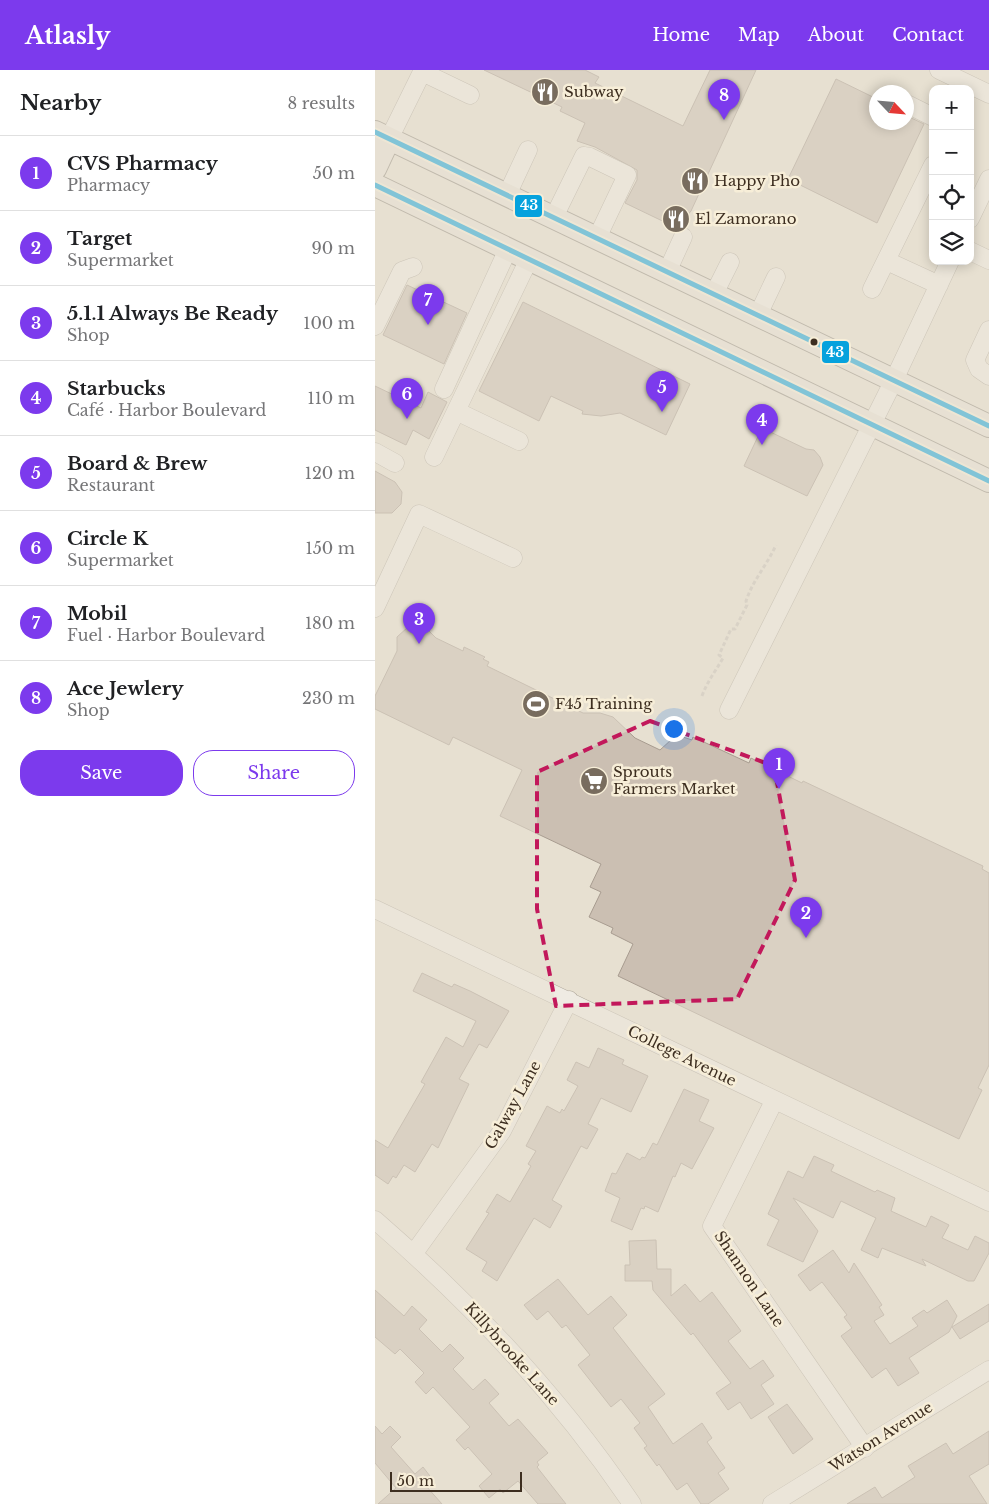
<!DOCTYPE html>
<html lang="en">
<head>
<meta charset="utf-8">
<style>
	:root { --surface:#fff; --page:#f2f2f2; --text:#202124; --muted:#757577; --line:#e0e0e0; --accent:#7c3aed }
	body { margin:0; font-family:"Libre Baskerville",serif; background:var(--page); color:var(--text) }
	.controls { position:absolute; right:15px; top:15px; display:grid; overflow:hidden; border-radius:10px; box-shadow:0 2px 12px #0003 }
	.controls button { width:45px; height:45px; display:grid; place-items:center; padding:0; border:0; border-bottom:1px solid var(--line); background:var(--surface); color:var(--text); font:25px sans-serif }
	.compass { position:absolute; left:494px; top:15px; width:45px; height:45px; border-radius:50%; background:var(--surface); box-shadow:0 2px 12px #0003; rotate:116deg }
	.scale { position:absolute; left:15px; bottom:12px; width:132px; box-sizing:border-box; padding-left:5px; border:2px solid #3d2e20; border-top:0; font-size:14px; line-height:18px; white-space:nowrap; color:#3d2e20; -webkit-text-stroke:4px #f7eed8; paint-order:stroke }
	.you { position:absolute; left:298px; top:658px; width:18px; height:18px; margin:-12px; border:4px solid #fff; border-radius:50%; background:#1a73e8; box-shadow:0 0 0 8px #1a73e833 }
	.badge { display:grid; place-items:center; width:32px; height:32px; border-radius:50%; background:var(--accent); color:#fff; font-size:16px; font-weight:700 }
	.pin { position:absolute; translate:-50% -41px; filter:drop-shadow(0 1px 2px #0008) }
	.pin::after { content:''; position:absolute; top:26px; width:18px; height:15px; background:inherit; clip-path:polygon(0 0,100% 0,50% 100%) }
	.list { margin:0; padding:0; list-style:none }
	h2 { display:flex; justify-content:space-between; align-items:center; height:65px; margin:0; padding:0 20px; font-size:21px }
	h2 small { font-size:16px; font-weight:400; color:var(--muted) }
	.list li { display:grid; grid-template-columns:32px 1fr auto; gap:15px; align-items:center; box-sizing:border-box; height:75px; padding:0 20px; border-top:1px solid var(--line) }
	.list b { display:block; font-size:19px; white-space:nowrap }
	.list p { margin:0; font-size:16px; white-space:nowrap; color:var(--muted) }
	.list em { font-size:16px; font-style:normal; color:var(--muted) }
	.actions { display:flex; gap:10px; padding:15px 20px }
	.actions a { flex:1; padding:11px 0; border:1px solid var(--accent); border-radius:20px; text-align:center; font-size:18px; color:var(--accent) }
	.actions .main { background:var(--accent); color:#fff }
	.icon { flex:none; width:28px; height:28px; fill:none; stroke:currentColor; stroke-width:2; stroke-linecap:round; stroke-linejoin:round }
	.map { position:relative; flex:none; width:614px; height:1434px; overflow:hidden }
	header { display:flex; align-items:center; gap:30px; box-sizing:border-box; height:70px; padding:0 25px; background:var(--accent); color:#fff }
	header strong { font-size:24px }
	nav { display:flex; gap:28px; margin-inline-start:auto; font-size:18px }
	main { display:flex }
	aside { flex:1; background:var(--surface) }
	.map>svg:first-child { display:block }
</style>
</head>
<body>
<header>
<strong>Atlasly</strong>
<nav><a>Home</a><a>Map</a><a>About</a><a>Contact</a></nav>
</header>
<main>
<aside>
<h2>Nearby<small>8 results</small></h2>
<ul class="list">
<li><span class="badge">1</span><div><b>CVS Pharmacy</b><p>Pharmacy</p></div><em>50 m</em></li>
<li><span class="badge">2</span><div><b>Target</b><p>Supermarket</p></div><em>90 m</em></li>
<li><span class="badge">3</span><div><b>5.1.1 Always Be Ready</b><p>Shop</p></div><em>100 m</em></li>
<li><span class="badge">4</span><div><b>Starbucks</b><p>Café · Harbor Boulevard</p></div><em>110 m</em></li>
<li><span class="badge">5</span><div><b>Board &amp; Brew</b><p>Restaurant</p></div><em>120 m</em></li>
<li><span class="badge">6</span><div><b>Circle K</b><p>Supermarket</p></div><em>150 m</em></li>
<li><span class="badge">7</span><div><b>Mobil</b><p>Fuel · Harbor Boulevard</p></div><em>180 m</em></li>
<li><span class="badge">8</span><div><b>Ace Jewlery</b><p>Shop</p></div><em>230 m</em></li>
</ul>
<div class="actions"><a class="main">Save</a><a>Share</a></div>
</aside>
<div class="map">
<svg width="614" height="1434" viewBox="0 0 614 1434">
	<rect width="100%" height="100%" fill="#e7e0d1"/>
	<path fill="#cbbfb2" stroke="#a89c90" d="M109 0H210L224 7 220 13 308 56 335 0H381L316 141 302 158 250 133 262 110V100L220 77 202 71 210 53 185 41 187 37Z
		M461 9 502 29V52H532V46L549 54 502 153 413 109Z
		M32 215 92 243 69 294 8 265Z
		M148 232 315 314 291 365 245 343 226 346 207 344 208 341 176 326 164 351 104 321Z
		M0 316 46 338 53 322 72 332 54 369 38 360 31 375 0 360Z
		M387 358 431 379 439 380 445 387 448 395 432 426 369 396Z
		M0 401 20 412 27 422 26 434 17 443H0Z
		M39 554 48 555 61 568 88 581 89 577 110 587 108 589 114 592 112 596 208 643H225L238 647 260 668 285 680 297 669 308 667 317 670 318 667 374 693 376 688 427 713 428 711 608 796 607 799 614 803V995L603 1018 607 1020 584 1069 243 906 258 874 236 863 238 858 214 847 226 822 215 817 226 794 125 746 147 700 78 667 74 675 0 639V626L22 581V567L33 557Z
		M47 903 77 917 79 914 95 921 134 941 112 978 104 974 84 1009 94 1014 63 1078 57 1074 40 1102 29 1095 21 1108 18 1106 13 1114 0 1105V1070L13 1078 50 1014 46 1012 71 967 88 977 101 951 38 921Z
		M223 978 249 990 247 994 273 1006 256 1042 226 1028 213 1054 223 1059 212 1079 206 1076 177 1130 187 1136 175 1158 159 1148 122 1211 107 1201 112 1192 91 1179 114 1143 111 1142 122 1124 135 1132 156 1096 153 1094 161 1081 151 1076 172 1036 185 1043 187 1039 189 1041 203 1016 192 1010 201 992 214 998Z
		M309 1019 334 1030 324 1051 339 1058 317 1099 306 1093 300 1107 298 1106 283 1142 270 1136 269 1139 266 1138 257 1160 236 1151 245 1128 230 1121 237 1103 241 1104 252 1083 265 1090 267 1087 270 1088 278 1073 282 1075Z
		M439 1086 459 1095 456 1101 500 1122 502 1120 520 1128 516 1141 551 1157 556 1146 574 1155 567 1168 593 1180 600 1166 614 1173V1183L599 1211H593L547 1189 551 1196 507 1178 503 1188 486 1180 501 1148 466 1131 458 1148 418 1128 443 1161 428 1192 392 1175 404 1150 393 1144 413 1101 428 1108Z
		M281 1170 282 1199H296V1226L310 1214 325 1232 337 1222 366 1261 353 1271 375 1299 388 1290 399 1306 386 1315 399 1334 376 1349 365 1332 353 1340 341 1323 356 1313 318 1263 316 1265 278 1220 277 1211H250V1195H255L254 1171Z
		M458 1180 474 1203 479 1193 507 1235 504 1237 509 1245 499 1251 515 1274 543 1256 537 1248 549 1240 552 1243 572 1230 582 1246 574 1262 534 1288 544 1303 523 1316 511 1298 497 1308 466 1266 477 1258 469 1247 472 1245 447 1212 435 1221 423 1205Z
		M183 1209 213 1245 236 1226 252 1245 238 1258 290 1324 273 1337 298 1374 327 1353 337 1368 332 1372 350 1398 343 1403 354 1419 333 1434H326L312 1413 302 1420 284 1394 282 1396 269 1378 272 1376 259 1358 265 1353 246 1329 236 1337 203 1295 215 1285 191 1255 187 1258 173 1241 162 1250 149 1235Z
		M0 1220 29 1246 37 1236 52 1250 44 1259 67 1282 75 1274 89 1288 78 1299 98 1320 110 1309 124 1324 114 1333 134 1356 143 1349 173 1383 162 1392 164 1395 162 1397 191 1434H163L143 1411 128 1423 125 1419 114 1428 104 1416 117 1404 93 1377 90 1380 81 1370 95 1357 58 1317 51 1324 40 1312 49 1303 25 1279 20 1284 0 1267Z
		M614 1234V1251L585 1269 577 1257Z
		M412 1334 438 1369 418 1384 393 1347Z
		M0 1356 7 1364 15 1356 26 1367 16 1377 40 1404 48 1397 58 1410 51 1416 67 1434H3L21 1418 0 1393Z
		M614 1361V1394L594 1406 612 1434H472L500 1417 507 1428 540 1407 533 1396 571 1373 578 1384Z"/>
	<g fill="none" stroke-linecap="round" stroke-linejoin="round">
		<g stroke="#ada599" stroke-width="19">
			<path id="minor" d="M564 0 614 24
				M47 2 95 25
				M532 34 558 47
				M14 69 48 0
				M132 125 153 80
				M179 147 209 86 215 87 252 105 222 168
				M595 149 614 109
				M595 181 614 190
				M512 191 564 215
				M292 202 308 167
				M497 219 558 95
				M339 224 355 192
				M383 245 401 207
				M0 256 27 201 38 197
				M614 260 600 290 604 299 614 306
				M69 319 133 179
				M81 341 144 371
				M0 382 20 393
				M59 387 154 189
				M0 538 44 444 138 488
				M354 640 519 310 575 191
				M0 839 614 1132
				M399 1031 337 1156 490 1378
				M0 1150C97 1234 185 1327 257 1434
				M39 1183 127 1061 194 930
				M397 1434 614 1300"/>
		</g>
		<g stroke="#928b80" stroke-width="24">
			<path id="major" d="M0 62 614 356
				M0 99 14 69
				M0 115 614 411"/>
		</g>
		<path stroke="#c8c2b9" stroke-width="3" stroke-dasharray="4 2.5" stroke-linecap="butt" d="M327 626C332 612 340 602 348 588L344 585 356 559H360L372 535 371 531C378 510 392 495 401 475"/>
		<use href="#minor" stroke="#efebe3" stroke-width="18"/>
		<use href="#major" stroke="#e6e1d4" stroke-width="22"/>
		<g stroke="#f7eed8" stroke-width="9">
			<path id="bus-1" d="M0 62 614 356
				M0 115 614 411"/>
		</g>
		<use href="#bus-1" stroke="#06a2dd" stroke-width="5"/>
	</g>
	<path d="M0 0H614V1434H0ZM275 651 399 696 420 810 362 929 181 936 162 839V702Z" fill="#e7e0d1" fill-opacity=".55" fill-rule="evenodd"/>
	<path fill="none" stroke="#c2185b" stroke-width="4" stroke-dasharray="10 6" stroke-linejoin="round" d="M275 651 399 696 420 810 362 929 181 936 162 839V702Z"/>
	<defs>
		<g id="restaurant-disc" transform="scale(1.4375)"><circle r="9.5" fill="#786c5e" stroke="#f7eed8"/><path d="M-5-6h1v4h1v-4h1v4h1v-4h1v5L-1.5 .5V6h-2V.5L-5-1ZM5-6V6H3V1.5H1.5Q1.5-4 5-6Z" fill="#fff"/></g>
		<g id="stadium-disc" transform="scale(1.4375)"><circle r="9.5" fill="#786c5e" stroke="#f7eed8"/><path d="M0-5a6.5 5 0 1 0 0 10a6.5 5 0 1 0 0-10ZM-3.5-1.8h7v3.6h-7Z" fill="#fff"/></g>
		<g id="supermarket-disc" transform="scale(1.4375)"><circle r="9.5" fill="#786c5e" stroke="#f7eed8"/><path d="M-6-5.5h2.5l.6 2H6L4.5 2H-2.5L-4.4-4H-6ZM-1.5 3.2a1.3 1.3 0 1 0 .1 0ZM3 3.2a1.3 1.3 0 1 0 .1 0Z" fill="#fff"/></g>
	</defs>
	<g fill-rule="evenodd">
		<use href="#restaurant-disc" x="170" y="22"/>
		<use href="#restaurant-disc" x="320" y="111"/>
		<use href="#restaurant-disc" x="301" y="149"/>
		<use href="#stadium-disc" x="161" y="634"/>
		<use href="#supermarket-disc" x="219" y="711"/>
	</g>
	<circle fill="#3d2e20" stroke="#f7eed8" stroke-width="2" cx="439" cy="272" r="4.5"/>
	<g text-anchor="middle" stroke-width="5" stroke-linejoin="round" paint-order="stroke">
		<g font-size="15" fill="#3d2e20" stroke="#f7eed8" text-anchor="start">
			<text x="189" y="27">Subway</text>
			<text x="339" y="116">Happy Pho</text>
			<text x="320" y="154">El Zamorano</text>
			<text x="180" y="639">F45 Training</text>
			<text x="238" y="707">Sprouts<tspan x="238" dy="17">Farmers Market</tspan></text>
		</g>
		<g font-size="15" fill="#3d2e20" stroke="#f7eed8">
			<text transform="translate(307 986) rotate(26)" y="5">College Avenue</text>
			<text transform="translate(138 1035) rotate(-61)" y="5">Galway Lane</text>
			<text transform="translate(374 1209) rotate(56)" y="5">Shannon Lane</text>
			<text transform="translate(137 1284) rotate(48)" y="5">Killybrooke Lane</text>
			<text transform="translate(506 1367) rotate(-32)" y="5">Watson Avenue</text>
		</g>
	</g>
	<g stroke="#f7eed8" stroke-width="2">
		<rect x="139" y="124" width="29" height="24" rx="5" fill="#06a2dd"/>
		<rect x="446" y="270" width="29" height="24" rx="5" fill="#06a2dd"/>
	</g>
	<g font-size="14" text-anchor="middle" font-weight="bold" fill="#fff">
		<text x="154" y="140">43</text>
		<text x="460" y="287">43</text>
	</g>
</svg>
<div class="controls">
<button>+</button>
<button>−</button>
<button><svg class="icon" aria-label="locate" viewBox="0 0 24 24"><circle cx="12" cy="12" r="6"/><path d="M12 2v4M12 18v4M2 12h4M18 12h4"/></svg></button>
<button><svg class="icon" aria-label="layers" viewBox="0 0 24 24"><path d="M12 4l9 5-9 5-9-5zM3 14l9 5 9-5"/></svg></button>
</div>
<svg class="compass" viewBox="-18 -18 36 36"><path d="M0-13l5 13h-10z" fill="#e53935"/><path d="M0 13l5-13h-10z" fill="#757577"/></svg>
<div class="scale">50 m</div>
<div class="you"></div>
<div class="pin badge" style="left:404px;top:719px">1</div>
<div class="pin badge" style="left:431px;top:868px">2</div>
<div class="pin badge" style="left:44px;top:574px">3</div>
<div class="pin badge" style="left:387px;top:375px">4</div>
<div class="pin badge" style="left:287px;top:342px">5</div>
<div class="pin badge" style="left:32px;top:349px">6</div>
<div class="pin badge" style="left:53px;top:255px">7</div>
<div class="pin badge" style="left:349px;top:50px">8</div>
</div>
</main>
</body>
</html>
